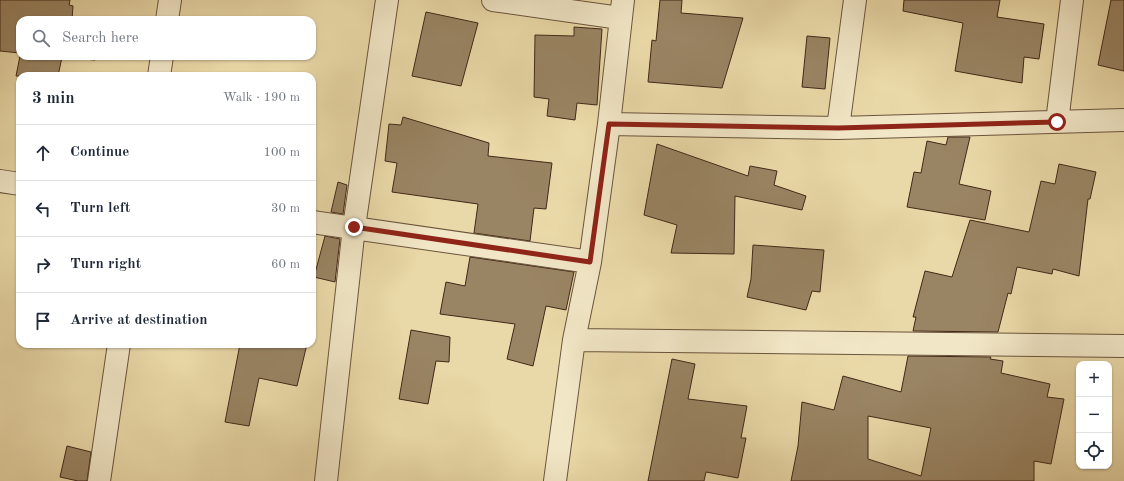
<!DOCTYPE html>
<html lang="en">
<head>
<meta charset="utf-8">
<style>
	:root { --surface:#fff; --page:#f2f2f3; --text:#1f2937; --muted:#747a83; --line:#e0e1e3 }
	body { margin:0; font-family:"Old Standard TT",serif; background:var(--page); color:var(--text) }
	.controls { position:absolute; right:12px; bottom:12px; display:grid; overflow:hidden; border-radius:8px; box-shadow:0 1px 3px #0004 }
	.controls button { width:36px; height:36px; display:grid; place-items:center; padding:0; border:0; border-bottom:1px solid var(--line); background:var(--surface); color:var(--text); font:20px sans-serif }
	.stop { position:absolute; width:12px; height:12px; margin:-9px; border:3px solid #8f2418; border-radius:50%; background:#fff }
	.stop.end { background:#8f2418; border-color:#fff; box-shadow:0 1px 4px #0008 }
	.list { margin:0; padding:0; list-style:none }
	h2 { display:flex; justify-content:space-between; align-items:center; height:52px; margin:0; padding:0 16px; font-size:17px }
	h2 small { font-size:13px; font-weight:400; color:var(--muted) }
	.list li { display:grid; grid-template-columns:26px 1fr auto; gap:12px; align-items:center; box-sizing:border-box; height:56px; padding:0 16px; border-top:1px solid var(--line) }
	.list b { display:block; font-size:15px; white-space:nowrap }
	.list em { font-size:13px; font-style:normal; color:var(--muted) }
	.icon { flex:none; width:22px; height:22px; fill:none; stroke:currentColor; stroke-width:2; stroke-linecap:round; stroke-linejoin:round }
	.map { position:relative; flex:none; width:1124px; height:481px; overflow:hidden }
	.search { position:absolute; background:var(--surface); box-shadow:0 1px 3px #0004; left:16px; top:16px; width:300px; height:44px; display:flex; align-items:center; gap:10px; box-sizing:border-box; padding:0 14px; border-radius:12px; color:var(--muted); font-size:15px }
	.panel { position:absolute; background:var(--surface); box-shadow:0 1px 3px #0004; left:16px; top:72px; width:300px; height:276px; border-radius:12px }
	.map>svg:first-child { display:block }
</style>
</head>
<body>
<div class="map">
<svg width="1124" height="481" viewBox="0 0 1124 481">
	<rect width="100%" height="100%" fill="#ead9a8"/>
	<filter id="stains"><feTurbulence type="fractalNoise" baseFrequency=".005" numOctaves="4"/><feColorMatrix values="0 0 0 0 .2 0 0 0 0 .09 0 0 0 0 .02 0 0 0 .5 -.17"/></filter>
	<radialGradient id="worn" r=".72"><stop offset=".6" stop-color="#630" stop-opacity="0"/><stop offset="1" stop-color="#630" stop-opacity=".3"/></radialGradient>
	<path fill="#998463" stroke="#412819" fill-rule="evenodd" d="M0 0H70L69 5 73 6 72 20H20V53L0 51Z
		M660 0H682L681 13 743 18 722 88 648 82 652 40 656 41Z
		M904 0H1000L997 17 1044 24 1039 59 1024 57 1022 83 955 71 963 23 903 11Z
		M1111 0H1124V71L1098 65Z
		M426 12 478 23 461 86 412 76Z
		M574 27 602 29 597 105 577 103 575 120 547 116 549 99 534 97 535 35 574 36Z
		M807 36 830 38 825 89 802 87Z
		M20 56H96L95 60 62 57 58 76H16Z
		M403 117 489 143 488 156 552 163 546 209 534 208 530 241 474 233 478 204 392 192 397 163 385 161 389 124 401 125Z
		M948 137H970L959 184 991 191 985 220 907 207 914 172 921 173 927 141 946 145Z
		M657 144 748 176 750 166 777 171 774 185 806 196 802 210 735 196 734 254 671 253 677 225 644 215Z
		M1059 164 1096 172 1090 199H1088L1079 276 1053 269 1052 274 1017 267 1011 294 1008 293 998 332 913 331 916 317H913L925 271 952 277 970 220 1029 232 1041 181 1055 184Z
		M338 182 347 185 343 214 331 212Z
		M325 236 340 239 335 282 314 277Z
		M753 245 824 250 820 292 812 291 806 310 747 297 751 279Z
		M470 257 574 272 566 310 546 306 533 366 507 359 515 324 440 314 446 282 465 286Z
		M411 330 450 337 449 362 436 361 428 404 399 399Z
		M240 344H307L297 386 259 378 249 426 225 422Z
		M908 356 991 357 990 359 1003 361 1001 373 1050 384 1047 397 1064 399 1051 464 1034 461V481H791L798 446 802 402 834 410 843 376 901 392ZM868 416 931 428 921 476 868 459Z
		M672 359 695 364 688 399 747 406 741 438H746L738 478 706 472 704 481H648Z
		M67 446 91 452 87 481H78L60 477Z"/>
	<g fill="none" stroke-linecap="round" stroke-linejoin="round">
		<g stroke="#6b543d" stroke-width="24">
			<path id="minor" d="M493 0 620 18
				M167 20 170 0
				M159 76 162 56
				M1057 122 1072 0
				M609 124 838 128 1124 120
				M838 128 855 0
				M0 181 20 184
				M312 222 590 262
				M574 340 1124 346
				M99 481 119 344
				M326 481 354 227 387 0
				M555 481 574 340 590 262 609 124 623 0"/>
		</g>
		<use href="#minor" stroke="#f1e6c6" stroke-width="22"/>
	</g>
	<g fill="none" stroke-linecap="round" stroke-linejoin="round">
		<path stroke="#8f2418" stroke-width="5" d="M354 227 590 262 609 124 838 128 1057 122"/>
	</g>
	<rect width="100%" height="100%" filter="url(#stains)"/>
	<rect width="100%" height="100%" fill="url(#worn)"/>
</svg>
<div class="controls">
<button>+</button>
<button>−</button>
<button><svg class="icon" aria-label="locate" viewBox="0 0 24 24"><circle cx="12" cy="12" r="6"/><path d="M12 2v4M12 18v4M2 12h4M18 12h4"/></svg></button>
</div>
<div class="stop" style="left:1057px;top:122px"></div>
<div class="stop end" style="left:354px;top:227px"></div>
<div class="search"><svg class="icon" aria-label="search" viewBox="0 0 24 24"><circle cx="10" cy="10" r="6"/><path d="M15 15l6 6"/></svg>Search here</div>
<section class="panel">
<h2>3 min<small>Walk · 190 m</small></h2>
<ul class="list">
<li><svg class="icon" aria-label="ahead" viewBox="0 0 24 24"><path d="M12 20V5M6 11l6-6 6 6"/></svg><div><b>Continue</b></div><em>100 m</em></li>
<li><svg class="icon" aria-label="left" viewBox="0 0 24 24"><path d="M17 20v-9H6M10 6l-5 5 5 5"/></svg><div><b>Turn left</b></div><em>30 m</em></li>
<li><svg class="icon" aria-label="right" viewBox="0 0 24 24"><path d="M7 20v-9h11M14 6l5 5-5 5"/></svg><div><b>Turn right</b></div><em>60 m</em></li>
<li><svg class="icon" aria-label="arrive" viewBox="0 0 24 24"><path d="M6 21V4h12l-3 4 3 4H6"/></svg><div><b>Arrive at destination</b></div></li>
</ul>
</section>
</div>
</body>
</html>
